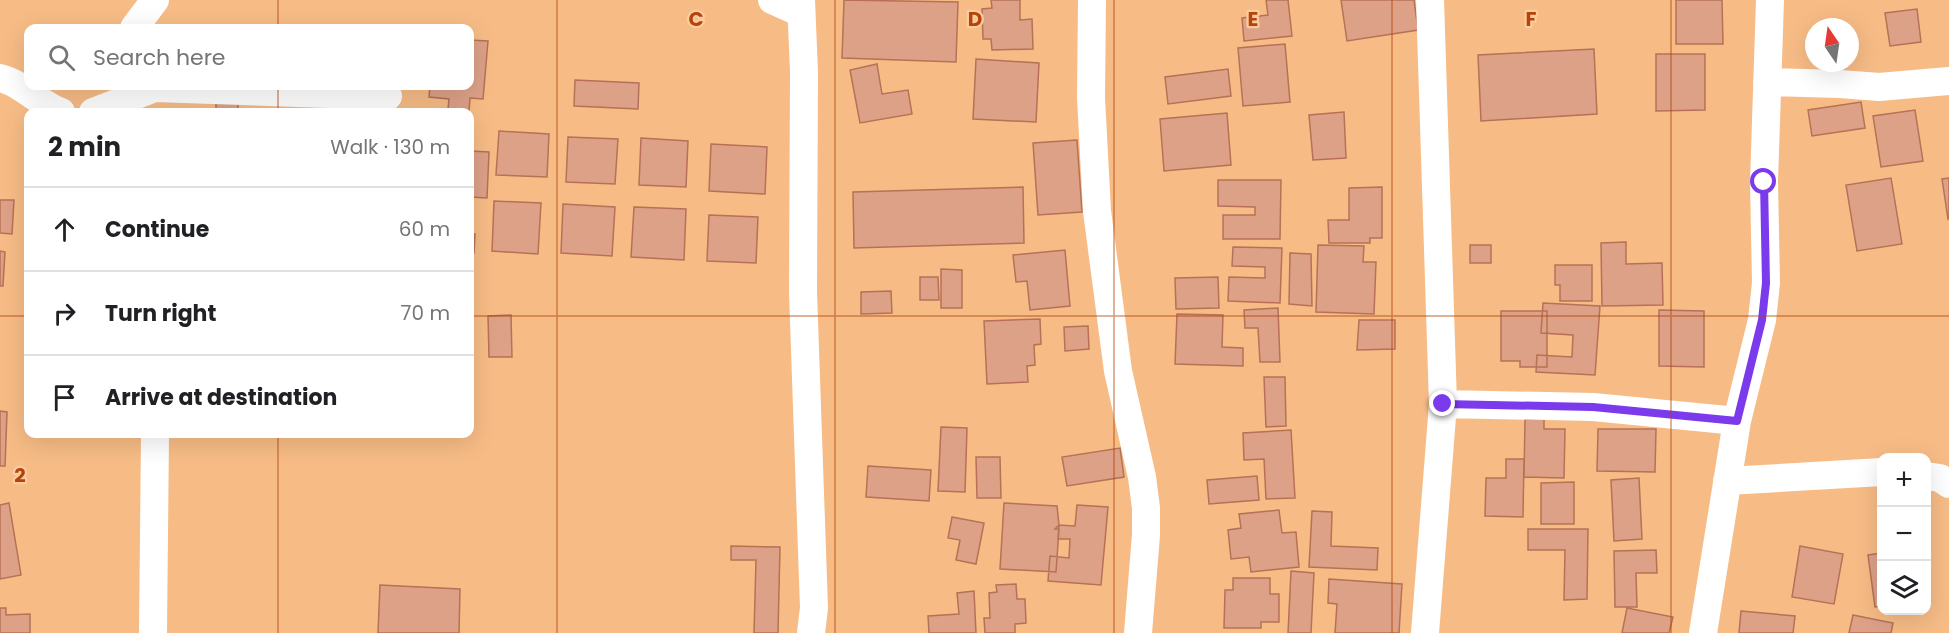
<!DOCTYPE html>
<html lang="en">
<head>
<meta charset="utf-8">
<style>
	:root { --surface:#fff; --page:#f6f6f6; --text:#202124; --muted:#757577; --line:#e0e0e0 }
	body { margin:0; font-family:Poppins,sans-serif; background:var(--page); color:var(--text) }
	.controls { position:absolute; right:18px; bottom:18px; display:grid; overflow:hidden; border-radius:12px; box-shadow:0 6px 24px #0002 }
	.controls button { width:54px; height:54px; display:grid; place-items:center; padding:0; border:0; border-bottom:2px solid var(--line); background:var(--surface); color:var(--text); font:30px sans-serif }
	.compass { position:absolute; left:1805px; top:18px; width:54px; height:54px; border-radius:50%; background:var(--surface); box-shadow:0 6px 24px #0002; rotate:347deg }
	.stop { position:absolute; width:18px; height:18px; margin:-14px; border:4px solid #7c3aed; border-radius:50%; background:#fff }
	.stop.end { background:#7c3aed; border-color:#fff; box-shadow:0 2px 6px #0008 }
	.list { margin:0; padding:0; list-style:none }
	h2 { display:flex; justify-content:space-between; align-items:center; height:78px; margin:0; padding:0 24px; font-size:26px }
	h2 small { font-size:20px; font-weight:400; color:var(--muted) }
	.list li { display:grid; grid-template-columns:39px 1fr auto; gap:18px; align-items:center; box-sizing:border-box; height:84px; padding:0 24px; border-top:2px solid var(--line) }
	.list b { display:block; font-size:22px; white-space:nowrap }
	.list em { font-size:20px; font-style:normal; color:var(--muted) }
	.icon { flex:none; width:33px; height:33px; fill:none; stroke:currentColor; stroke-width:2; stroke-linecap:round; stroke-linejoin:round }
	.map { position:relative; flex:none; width:1949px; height:633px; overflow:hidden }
	.search { position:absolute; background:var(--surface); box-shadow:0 6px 24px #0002; left:24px; top:24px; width:450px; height:66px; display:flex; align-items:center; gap:15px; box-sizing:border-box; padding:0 21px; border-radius:12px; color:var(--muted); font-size:22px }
	.panel { position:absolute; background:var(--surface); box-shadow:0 6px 24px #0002; left:24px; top:108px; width:450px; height:330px; border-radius:12px }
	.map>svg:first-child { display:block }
</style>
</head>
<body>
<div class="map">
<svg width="1949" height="633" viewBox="0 0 1949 633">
	<rect width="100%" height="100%" fill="#f7bc86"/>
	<path fill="#dda188" stroke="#b77155" stroke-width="1.5" d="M844 0 958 2 956 62 842 58Z
		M991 0H1020V20L1032 19 1033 49 992 50 991 39H983L982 9 992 8Z
		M1266 0H1288L1292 36 1244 41 1242 18 1268 15Z
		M1341 0H1414L1418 30 1347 41Z
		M1676 0H1722L1723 44H1676Z
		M1917 9 1921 42 1890 46 1885 13Z
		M470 40 488 41 483 99 470 98 469 111 448 109 449 99 429 97 430 86H470Z
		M1285 44 1290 102 1243 106 1238 48Z
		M1594 49 1597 114 1481 121 1478 55Z
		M1656 54H1705V110L1656 111Z
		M976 59 1039 63 1036 122 973 119Z
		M877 64 882 94 908 90 912 114 860 123 850 70Z
		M1228 69 1231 96 1168 104 1165 77Z
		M575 80 639 83 638 109 574 106Z
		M216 102H238V112H216Z
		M1861 102 1865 128 1812 136 1808 110Z
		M1915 110 1923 161 1881 167 1873 116Z
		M1344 112 1346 158 1313 160 1309 115Z
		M1227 113 1231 165 1164 171 1160 119Z
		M499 131 549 134 547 177 496 175Z
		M568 137 618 139 615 184 566 182Z
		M641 138 688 141 686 187 639 185Z
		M1077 140 1082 212 1038 215 1033 143Z
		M711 144 767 147 765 194 709 191Z
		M470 151 489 152 487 198 470 197Z
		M1891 178 1902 244 1857 251 1846 185Z
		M1949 178V218L1948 219 1942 179Z
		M1218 180H1281L1280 239H1223V215H1255V207L1218 206Z
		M1023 187 1024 243 854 248 853 192Z
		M1382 187V238H1370V243H1329L1328 220H1349V188Z
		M0 200H14L12 234 0 233Z
		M494 201 541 203 538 254 492 251Z
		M563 204 615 207 612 256 561 253Z
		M634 207 686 209 684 260 631 257Z
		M709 215 758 217 756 263 707 261Z
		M470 234H475L474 253 470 252Z
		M1626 242V264L1662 263 1663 305 1602 306 1601 243Z
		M1318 245 1364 246 1363 262H1376L1374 314 1316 312Z
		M1470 245H1491V263H1470Z
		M1233 247 1282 248 1280 303 1228 301 1229 277 1265 278V267L1232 266Z
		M1065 250 1070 306 1030 310 1027 281 1016 282 1013 255Z
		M0 251 5 252 3 286H0Z
		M1290 253 1311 254 1312 306 1289 304Z
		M1555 265H1592V301H1560V285H1555Z
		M941 269 962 270V308H941Z
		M920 277H938L939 300H920Z
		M1218 277 1219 308 1176 309 1175 278Z
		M891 291 892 313 861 314V292Z
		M1543 303 1600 306 1595 375 1536 372 1537 355 1572 357 1573 335 1541 333Z
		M1278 308 1280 362H1260L1258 328H1245L1244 310Z
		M1659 310 1704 311V367L1659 366Z
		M1501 311H1547V367H1520V361H1501Z
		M1177 314 1223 315 1222 347 1243 348V366L1175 364Z
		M511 315 512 357H489L488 316Z
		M1040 319 1041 344 1034 345 1035 365 1027 366 1028 382 987 384 984 321Z
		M1359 320H1395V349L1357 350Z
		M1088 326 1089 349 1065 351 1064 327Z
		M1264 377H1285L1286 426 1266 427Z
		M0 411 7 412 5 466H0Z
		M1525 419H1544V429H1565L1564 478 1524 477Z
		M941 427 967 428 965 492 938 491Z
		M1598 429H1656L1655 472 1597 471Z
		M1291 430 1295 498 1266 499 1264 459 1244 460 1243 433Z
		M1120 448 1124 477 1067 486 1062 457Z
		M976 457H1000L1001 498H977Z
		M1506 459H1524L1523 517 1485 516 1486 478H1506Z
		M868 466 931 470 929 501 866 497Z
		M1257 476 1259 500 1209 504 1207 480Z
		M1639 478 1642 539 1614 541 1611 480Z
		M1574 482V524H1541V483Z
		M9 503 21 575 0 579V505Z
		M1004 503 1057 506 1059 525 1055 529H1059L1056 572 1000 569Z
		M1077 505 1108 507 1101 585 1048 581 1050 556 1069 558 1070 539H1058L1059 525 1075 526Z
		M1279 510 1282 533 1296 532 1299 567 1251 572 1249 557 1231 559 1228 530 1241 528 1239 514Z
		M1312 511 1332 512 1331 546 1378 548 1377 570 1309 567Z
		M952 517 984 523 976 564 956 560 960 540 948 538Z
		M1528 529H1588L1587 599 1564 600 1565 550H1528Z
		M731 546 780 547 778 633H754L756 560H731Z
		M1800 546 1843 554 1834 604 1792 597Z
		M1656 550 1657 573H1636L1637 607H1615L1614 551Z
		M1882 553V606L1875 607 1868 555Z
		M1291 571 1314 573 1311 633H1288Z
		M1233 578H1270V594H1279V622H1261V628H1224L1225 590H1233Z
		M1329 579 1402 584 1399 633H1335L1337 604 1328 603Z
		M1016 584 1017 599H1025L1026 623 1015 624V633H985L984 618H990L989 593 997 592 996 585Z
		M380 585 460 589 459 633H378Z
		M974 591 976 633H929L928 616 959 614 957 593Z
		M0 608H6V615L30 614V633H0Z
		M1627 608 1673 617 1669 633H1622Z
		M1741 611 1795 616 1793 633H1739Z
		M1853 615 1893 623 1891 633H1849Z"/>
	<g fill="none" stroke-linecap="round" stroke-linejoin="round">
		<path stroke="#fff" stroke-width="28" d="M772 0 801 13
			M801 0 804 72 803 292 814 608 811 633
			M1092 0 1091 98 1097 211 1118 371 1142 477 1146 508V535L1138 633
			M134 28 155 0
			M0 78C24 84 39 104 61 112
			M1767 82 1840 84 1879 87 1949 81
			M93 112 155 88 388 96
			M1443 404 1593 407 1737 421
			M1926 476 1940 478 1949 484
			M1727 481 1882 472
			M153 633 155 434
			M1425 633 1443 404 1430 0
			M1703 633 1737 421 1762 320 1766 283 1764 182 1770 0"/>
	</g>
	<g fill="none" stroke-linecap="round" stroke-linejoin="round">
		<path stroke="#7c3aed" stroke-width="8" d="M1443 404 1593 407 1737 421 1762 320 1766 283 1764 182"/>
	</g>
	<path fill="none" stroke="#b44409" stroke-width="1.5" stroke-opacity="0.55" d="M278 0V28M557 0V633M835 0V633M1114 0V633M1392 0V633M1671 0V633M278 86V112M0 316H28M470 316H1949M278 434V633"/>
	<g font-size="20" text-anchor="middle" font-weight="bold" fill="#b44409" stroke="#fccca1" stroke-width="4.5" stroke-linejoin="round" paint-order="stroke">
		<text x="696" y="26">C</text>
		<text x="975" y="26">D</text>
		<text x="1253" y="26">E</text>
		<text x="1531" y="26">F</text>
		<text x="20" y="482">2</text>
	</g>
</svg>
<div class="controls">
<button>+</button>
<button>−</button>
<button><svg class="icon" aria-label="layers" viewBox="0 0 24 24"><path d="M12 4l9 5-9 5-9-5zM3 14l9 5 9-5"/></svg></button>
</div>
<svg class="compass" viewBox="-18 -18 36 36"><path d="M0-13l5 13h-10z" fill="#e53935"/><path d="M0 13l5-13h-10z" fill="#757577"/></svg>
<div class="stop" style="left:1764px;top:182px"></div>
<div class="stop end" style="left:1443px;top:404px"></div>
<div class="search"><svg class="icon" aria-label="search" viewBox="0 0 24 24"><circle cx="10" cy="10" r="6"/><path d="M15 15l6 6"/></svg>Search here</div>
<section class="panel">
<h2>2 min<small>Walk · 130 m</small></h2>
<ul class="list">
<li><svg class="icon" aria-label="ahead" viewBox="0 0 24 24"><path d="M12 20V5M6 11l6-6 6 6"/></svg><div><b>Continue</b></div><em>60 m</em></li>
<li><svg class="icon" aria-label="right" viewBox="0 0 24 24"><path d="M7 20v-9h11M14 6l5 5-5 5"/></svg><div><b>Turn right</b></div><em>70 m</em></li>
<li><svg class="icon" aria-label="arrive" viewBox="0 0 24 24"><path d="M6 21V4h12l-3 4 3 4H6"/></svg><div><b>Arrive at destination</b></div></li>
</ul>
</section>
</div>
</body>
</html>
